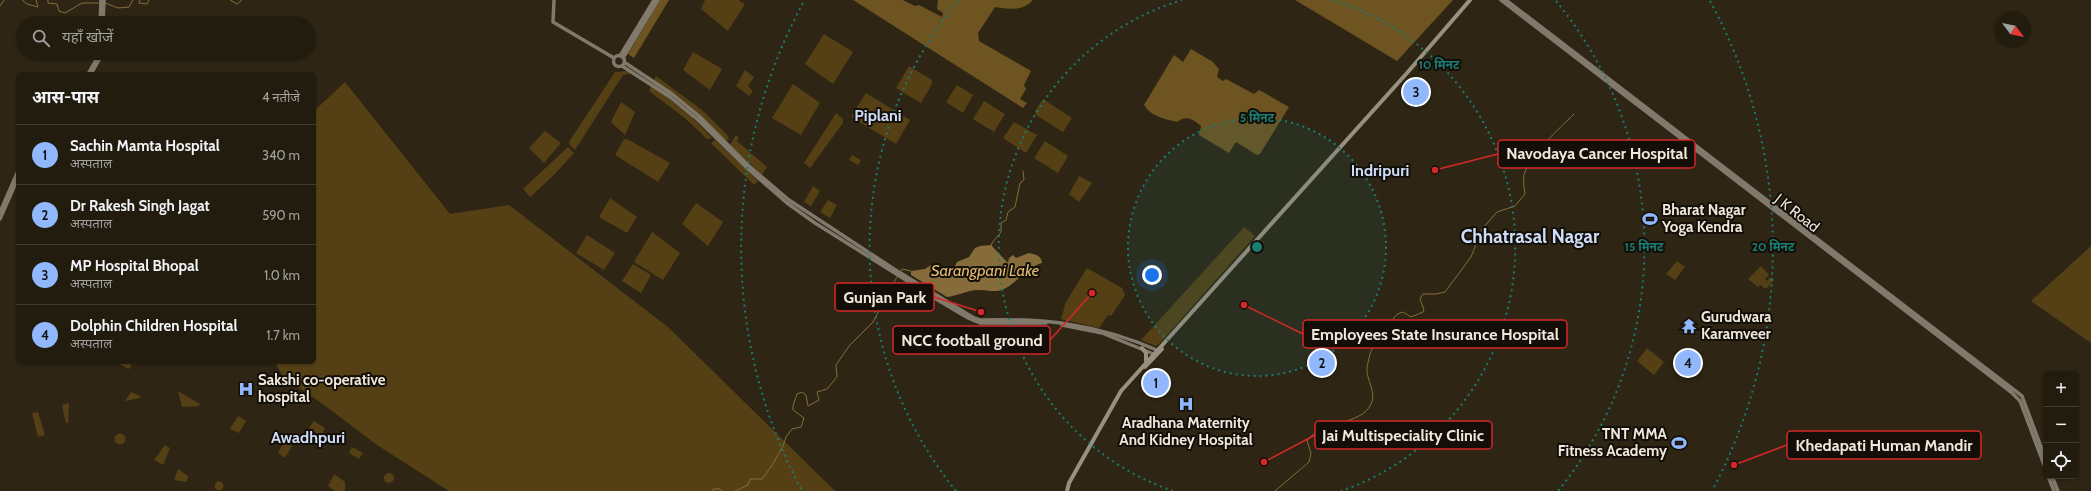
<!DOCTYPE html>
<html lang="hi">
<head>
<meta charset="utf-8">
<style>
	:root { --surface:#221c0f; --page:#2a2518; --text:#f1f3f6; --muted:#a2a19e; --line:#3f3a2f; --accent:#91b8fd }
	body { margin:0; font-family:Cabin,"Noto Sans Devanagari",sans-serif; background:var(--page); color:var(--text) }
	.controls { position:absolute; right:12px; bottom:12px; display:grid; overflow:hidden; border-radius:6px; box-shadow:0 1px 3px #0004 }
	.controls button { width:36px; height:36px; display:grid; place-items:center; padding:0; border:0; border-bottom:1px solid var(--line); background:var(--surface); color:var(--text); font:20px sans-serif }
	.compass { position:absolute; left:1995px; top:12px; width:36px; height:36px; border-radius:50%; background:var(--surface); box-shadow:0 1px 3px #0004; rotate:122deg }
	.you { position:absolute; left:1152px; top:275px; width:14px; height:14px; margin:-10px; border:3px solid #fff; border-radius:50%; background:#1a73e8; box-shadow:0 0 0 6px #1a73e833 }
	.badge { display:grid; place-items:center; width:26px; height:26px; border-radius:50%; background:var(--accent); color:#111; font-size:13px; font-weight:700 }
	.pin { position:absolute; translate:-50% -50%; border:2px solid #fff; box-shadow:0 1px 4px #0006 }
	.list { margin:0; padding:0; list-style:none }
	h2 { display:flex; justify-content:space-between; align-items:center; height:52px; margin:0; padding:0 16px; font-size:17px }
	h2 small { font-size:13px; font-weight:400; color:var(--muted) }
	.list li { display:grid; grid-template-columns:26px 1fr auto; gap:12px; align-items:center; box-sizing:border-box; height:60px; padding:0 16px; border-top:1px solid var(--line) }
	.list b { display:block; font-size:15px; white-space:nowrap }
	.list p { margin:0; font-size:13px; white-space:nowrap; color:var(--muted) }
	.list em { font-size:13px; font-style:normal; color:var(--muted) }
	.icon { flex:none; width:22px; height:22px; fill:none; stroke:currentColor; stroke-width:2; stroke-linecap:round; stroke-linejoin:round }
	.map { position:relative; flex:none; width:2091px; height:491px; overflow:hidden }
	.search { position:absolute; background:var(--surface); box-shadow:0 1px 3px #0004; left:16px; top:16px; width:300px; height:44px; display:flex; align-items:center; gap:10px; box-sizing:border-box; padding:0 14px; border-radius:22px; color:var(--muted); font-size:15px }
	.panel { position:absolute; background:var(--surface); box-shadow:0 1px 3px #0004; left:16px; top:72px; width:300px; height:292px; border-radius:6px }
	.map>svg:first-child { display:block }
</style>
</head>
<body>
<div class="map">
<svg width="2091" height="491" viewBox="0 0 2091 491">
	<rect width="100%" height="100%" fill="#2e2514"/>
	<path fill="#554016" d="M705 0H738L745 4 728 31 701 9Z
		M824 34 853 52 833 84 805 64Z
		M693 52 722 69 710 90 683 70Z
		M909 66 932 80V84L921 103 896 88Z
		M745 70 754 77 748 86 753 91 749 96 736 86Z
		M629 71 632 73 623 75 575 150 570 145 569 142 615 72Z
		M656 76 702 110 728 136 729 140H725L678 98 654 80Z
		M345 82 450 214 509 205 668 327 835 491H449L377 445 320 402 283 377 275 362H314V111Z
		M793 84 820 103 801 135 772 118Z
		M651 85 689 114 712 138 707 139 686 119 649 91Z
		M957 85 973 95 963 113 946 102Z
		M866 93 910 120 896 144 851 117Z
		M1043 99 1072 118 1063 132 1036 115 1035 111Z
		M984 101 1005 114 994 132 973 119Z
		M621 102 635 112 625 135 611 122Z
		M836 113 843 119V123L810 168 804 163Z
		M1014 122 1037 135 1026 153 1003 138Z
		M545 131 561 143 544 163 529 148Z
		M736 135 739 138 737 141 767 167 762 175 730 145Z
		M624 139H627L670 163 658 182 615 155Z
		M715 140 758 181 754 185 711 143Z
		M1045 141 1068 156 1058 173 1034 158Z
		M568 147 574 153 555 174 530 197 523 189Z
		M852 155 861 160 858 165 849 160Z
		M1079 176 1092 183 1079 202 1069 194Z
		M813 186 820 191 811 206 804 202Z
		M610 198 637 217 627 233 599 217Z
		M828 200 837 205 830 218 820 212Z
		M696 203 723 222 708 246 682 224Z
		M1244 227 1255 236 1161 342 1156 346 1141 340Z
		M652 232 680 253 663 280 634 262Z
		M587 235 615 253 604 270 576 253Z
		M2091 246V343L2031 301Z
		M1677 261 1685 267 1675 280 1666 274Z
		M633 264 651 275 641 293 622 281Z
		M1761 266 1769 275 1765 279 1767 281 1771 277 1774 280 1766 289 1760 285 1758 287 1748 279Z
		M1087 268 1122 288 1125 295 1111 316 1108 315 1099 328 1061 319 1066 302Z
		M1647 348 1664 362 1654 375 1637 361Z
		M121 362H133L129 369 119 364Z
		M178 391 200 404 199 406 182 407Z
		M131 392 140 396V398L125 401Z
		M69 403 68 423H66L62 405Z
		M38 412 45 435 38 437 32 413Z
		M238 416 246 421 239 433 230 429Z
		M314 421 325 428 321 436 309 428Z
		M114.5 439a5.5 5.5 0 1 1 11 0a5.5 5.5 0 1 1-11 0Z
		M284 442 292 446 285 458 278 453Z
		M165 445 170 448 163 465 154 460Z
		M352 447 363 453 359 459 349 453Z
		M178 469 188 476 187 482 174 480Z
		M384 478a5 5 0 1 1 10 0a5 5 0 1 1-10 0Z
		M334 474 345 482V491H335L328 486Z
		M214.5 486a4.5 4.5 0 1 1 9 0a4.5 4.5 0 1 1-9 0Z"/>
	<path fill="#6d5421" d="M660 0H669L634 58 628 54Z
		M853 0H903L915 6 919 5 942 17 943 13 937 9 938 0H1033C1022 12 1009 9 995 7L978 33 979 41 1031 71 1024 85 1026 89 1020 99 1027 103 1023 108Z
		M1295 0H1453L1397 61Z
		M1191 49 1213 62 1219 69 1217 77 1223 81 1226 79 1254 94 1259 90 1289 107 1260 154 1257 155 1236 142 1229 153 1199 135 1201 126C1192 119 1187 115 1177 122 1165 119 1150 116 1144 105L1174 55 1183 62Z"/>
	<path fill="#866c3a" d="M991 245 1008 263 1009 258 1013 255 1016 258 1029 253C1036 255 1041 255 1042 263 1027 267 1018 282 1004 289 995 293 989 290 980 290 970 289 957 296 947 297L911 275V271L925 269 931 265 949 270 954 268 957 262 969 257 975 248 980 246Z"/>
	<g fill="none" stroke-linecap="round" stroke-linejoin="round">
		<path stroke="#866c3a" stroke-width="1" d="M22 0 27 4 38 7 36 0
			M48 0V3L57 4 59 11 65 13 82 3H100
			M140 0 139 3 147 4 149 0
			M230 0 237 4 242 0
			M105 3 118 8 129 7 133 0
			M0 6 4 0
			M991 247 992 243 1001 232V223L1006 220 1008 212 1015 207 1020 183 1024 180 1023 171
			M901 271 902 269 911 271
			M713 491V489H720L722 491
			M735 491 748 485 750 479H762L771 467 783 446 786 437 792 429 801 427 804 418 793 410V406L797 394 802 392 806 395 808 406 819 400 817 392 827 389 837 377 836 365 849 346 873 322 897 277
			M1275 491 1309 462 1311 453 1307 441C1321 420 1361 426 1371 404 1377 392 1366 380 1367 368 1368 362 1370 352 1373 347 1376 341 1384 338 1388 332 1393 323 1391 315 1403 312L1411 317 1423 312 1424 310 1420 299 1423 294H1436L1445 292 1471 257 1482 229 1497 212 1515 206 1525 194C1524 188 1523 180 1524 175 1530 154 1559 129 1574 114"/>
		<path stroke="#81796c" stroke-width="3.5" d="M554 0 553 22 614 58
			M1501 0 2011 392 2020 401 2046 470
			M1506 0 2022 396 2046 460
			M100 23 101 0
			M103 23 104 0
			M613.5 61a5.5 5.5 0 1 1 11 0a5.5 5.5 0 1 1-11 0Z
			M620 56 654 0
			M623 58 658 0
			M624 62 672 94 699 116 749 166 789 200 894 269 974 318 980 320C1046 318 1098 324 1159 351
			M622 66 670 97 697 119 747 168 787 203 815 223 936 299 968 318 980 323H1046
			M88 74 100 53
			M91 74 103 53
			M0 212 18 171
			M0 219 18 178
			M1062 325 1102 333 1156 355
			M2048 476 2054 491
			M2052 476 2058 491"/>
		<path stroke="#9a907f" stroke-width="4" d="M1142 348 1146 353V361
			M1145 367 1162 349
			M1067 491 1069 483 1121 391 1407 73 1470 0"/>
	</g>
	<circle cx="1257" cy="247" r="129" fill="#1a7c74" fill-opacity=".12"/>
	<g fill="none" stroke="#1a7c74" stroke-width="2" stroke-dasharray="2 4">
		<circle cx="1257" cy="247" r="129"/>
		<path d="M1173 491A258 258 0 0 1 1182 0M1332 0A258 258 0 0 1 1341 491"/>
		<path d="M956 491A387 387 0 0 1 958 1M1556 1A387 387 0 0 1 1558 491"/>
		<path d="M801 489A516 516 0 0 1 804 1M1710 1A516 516 0 0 1 1713 489"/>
	</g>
	<defs>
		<g id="stadium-bare" transform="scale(1.2)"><path d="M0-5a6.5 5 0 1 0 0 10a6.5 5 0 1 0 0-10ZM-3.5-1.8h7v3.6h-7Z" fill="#91b8fd" stroke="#130f08" stroke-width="2.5" paint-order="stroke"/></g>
		<g id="temple-bare" transform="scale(1.2)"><path d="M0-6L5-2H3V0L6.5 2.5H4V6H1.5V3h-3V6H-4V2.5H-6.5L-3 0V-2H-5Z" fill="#91b8fd" stroke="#130f08" stroke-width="2.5" paint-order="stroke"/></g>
		<g id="hospital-bare" transform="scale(1.2)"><path d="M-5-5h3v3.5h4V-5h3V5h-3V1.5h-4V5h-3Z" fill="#91b8fd" stroke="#130f08" stroke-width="2.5" paint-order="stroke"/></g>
	</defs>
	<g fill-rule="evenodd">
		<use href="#stadium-bare" x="1650" y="219"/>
		<use href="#temple-bare" x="1689" y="326"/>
		<use href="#hospital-bare" x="246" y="389"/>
		<use href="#hospital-bare" x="1186" y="404"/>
		<use href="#stadium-bare" x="1679" y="443"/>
	</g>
	<g text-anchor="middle" stroke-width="4" stroke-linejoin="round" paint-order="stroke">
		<g font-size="15" font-weight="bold" fill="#ede7dc" stroke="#130f08" text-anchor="start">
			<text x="1662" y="215">Bharat Nagar<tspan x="1662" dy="17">Yoga Kendra</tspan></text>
			<text x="1701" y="322">Gurudwara<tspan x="1701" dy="17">Karamveer</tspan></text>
			<text x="258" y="385">Sakshi co-operative<tspan x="258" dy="17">hospital</tspan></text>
			<text x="1186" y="428" text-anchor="middle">Aradhana Maternity<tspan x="1186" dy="17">And Kidney Hospital</tspan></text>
			<text x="1667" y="439" text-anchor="end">TNT MMA<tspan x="1667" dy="17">Fitness Academy</tspan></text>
		</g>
		<g font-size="15" fill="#ede7dc" stroke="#130f08">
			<text transform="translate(1797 213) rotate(38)" y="5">J K Road</text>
		</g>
		<g font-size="16" font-weight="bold" fill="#cddcf7" stroke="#130f08">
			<text x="878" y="121">Piplani</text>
			<text x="1380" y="176">Indripuri</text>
			<text x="308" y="443">Awadhpuri</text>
		</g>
		<g font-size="16" font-style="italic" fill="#e3bb6f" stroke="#130f08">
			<text x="985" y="276">Sarangpani Lake</text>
		</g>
		<g font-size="19" font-weight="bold" fill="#cddcf7" stroke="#130f08">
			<text x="1530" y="243">Chhatrasal Nagar</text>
		</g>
	</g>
	<circle cx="1257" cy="247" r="6" fill="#1a7c74" stroke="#130f08" stroke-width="2"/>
	<g font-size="12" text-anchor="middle" font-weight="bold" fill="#1a7c74" stroke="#130f08" stroke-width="4" stroke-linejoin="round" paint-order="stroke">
		<text x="1439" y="69">10 मिनट</text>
		<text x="1257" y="122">5 मिनट</text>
		<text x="1644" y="251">15 मिनट</text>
		<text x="1773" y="251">20 मिनट</text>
	</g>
	<path fill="none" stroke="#d62828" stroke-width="1.5" d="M1435 170L1498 154M981 312L934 297M1244 305L1303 334M1092 293L1050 340M1264 462L1315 435M1734 465L1787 445"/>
	<g fill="#d62828" stroke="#130f08" stroke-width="1.5">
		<circle cx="1435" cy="170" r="4"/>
		<circle cx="981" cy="312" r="4"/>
		<circle cx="1244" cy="305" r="4"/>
		<circle cx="1092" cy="293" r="4"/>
		<circle cx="1264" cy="462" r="4"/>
		<circle cx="1734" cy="465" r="4"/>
	</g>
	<g fill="#130f08" stroke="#d62828" stroke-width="1.5">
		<rect x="1498" y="140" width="197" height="28" rx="4"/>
		<rect x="835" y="283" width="99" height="28" rx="4"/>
		<rect x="1303" y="320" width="264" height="28" rx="4"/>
		<rect x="893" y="326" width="157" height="28" rx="4"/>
		<rect x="1315" y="421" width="177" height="28" rx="4"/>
		<rect x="1787" y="431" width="194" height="28" rx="4"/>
	</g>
	<g font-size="16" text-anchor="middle" font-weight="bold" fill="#ede7dc">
		<text x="1597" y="159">Navodaya Cancer Hospital</text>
		<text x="885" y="303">Gunjan Park</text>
		<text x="1435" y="340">Employees State Insurance Hospital</text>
		<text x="972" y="346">NCC football ground</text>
		<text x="1403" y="441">Jai Multispeciality Clinic</text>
		<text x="1884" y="451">Khedapati Human Mandir</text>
	</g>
</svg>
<div class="controls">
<button>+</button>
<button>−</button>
<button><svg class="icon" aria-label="locate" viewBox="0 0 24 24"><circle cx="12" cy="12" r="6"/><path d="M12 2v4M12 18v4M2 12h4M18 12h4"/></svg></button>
</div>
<svg class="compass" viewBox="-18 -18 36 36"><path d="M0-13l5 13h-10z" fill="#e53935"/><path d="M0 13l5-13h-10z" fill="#a2a19e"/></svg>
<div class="you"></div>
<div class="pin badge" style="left:1156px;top:383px">1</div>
<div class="pin badge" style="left:1322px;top:363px">2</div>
<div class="pin badge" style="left:1416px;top:92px">3</div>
<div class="pin badge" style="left:1688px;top:363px">4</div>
<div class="search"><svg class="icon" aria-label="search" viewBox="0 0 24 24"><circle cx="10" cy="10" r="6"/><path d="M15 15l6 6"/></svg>यहाँ खोजें</div>
<section class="panel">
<h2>आस-पास<small>4 नतीजे</small></h2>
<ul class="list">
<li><span class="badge">1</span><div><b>Sachin Mamta Hospital</b><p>अस्पताल</p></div><em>340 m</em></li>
<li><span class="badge">2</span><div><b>Dr Rakesh Singh Jagat</b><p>अस्पताल</p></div><em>590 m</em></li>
<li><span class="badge">3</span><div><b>MP Hospital Bhopal</b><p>अस्पताल</p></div><em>1.0 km</em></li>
<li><span class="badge">4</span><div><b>Dolphin Children Hospital</b><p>अस्पताल</p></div><em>1.7 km</em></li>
</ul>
</section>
</div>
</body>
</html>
